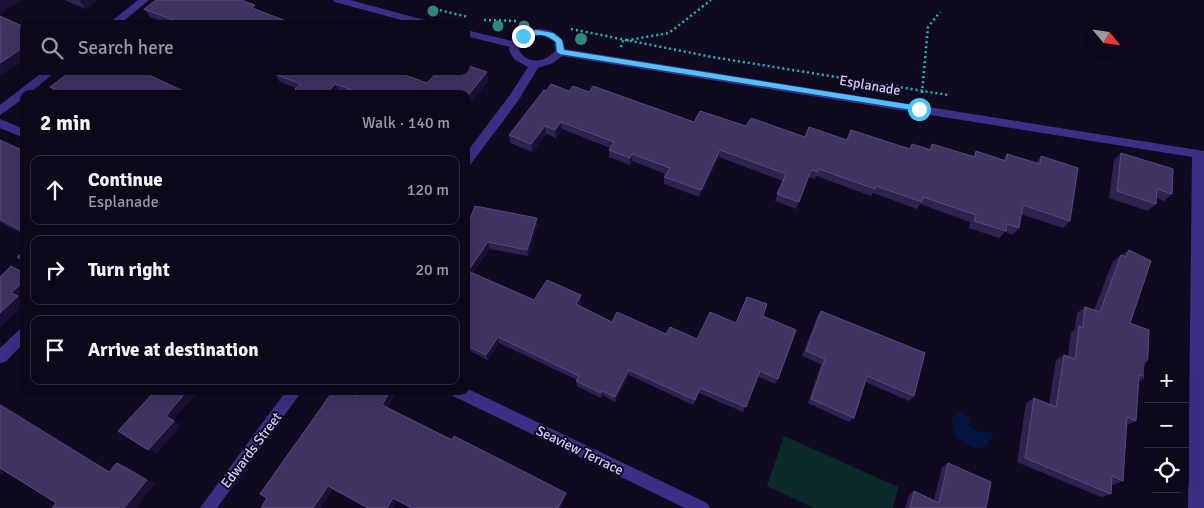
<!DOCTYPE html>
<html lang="en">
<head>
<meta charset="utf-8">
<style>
	:root { --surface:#0c0819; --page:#151122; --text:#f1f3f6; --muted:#9a9aa2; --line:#2c2938 }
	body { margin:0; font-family:Signika,sans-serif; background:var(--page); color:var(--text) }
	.controls { position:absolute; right:15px; bottom:15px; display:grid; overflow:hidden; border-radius:10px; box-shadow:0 5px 20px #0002 }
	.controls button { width:45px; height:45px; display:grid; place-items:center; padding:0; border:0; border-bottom:1px solid var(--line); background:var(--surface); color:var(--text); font:25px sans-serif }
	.compass { position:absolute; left:1084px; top:15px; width:45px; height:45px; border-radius:50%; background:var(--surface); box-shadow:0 5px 20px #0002; rotate:119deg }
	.stop { position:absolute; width:15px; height:15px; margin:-11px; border:4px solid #4fc3f7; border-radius:50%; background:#fff }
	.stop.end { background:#4fc3f7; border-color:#fff; box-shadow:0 1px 5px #0008 }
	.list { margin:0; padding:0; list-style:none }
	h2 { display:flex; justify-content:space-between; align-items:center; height:65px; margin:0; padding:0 20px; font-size:21px }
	h2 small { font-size:16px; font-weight:400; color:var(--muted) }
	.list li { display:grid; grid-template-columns:32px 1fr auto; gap:15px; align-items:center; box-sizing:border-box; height:70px; margin:0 10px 10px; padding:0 10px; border:1px solid var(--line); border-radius:10px }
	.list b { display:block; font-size:19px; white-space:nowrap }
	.list p { margin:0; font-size:16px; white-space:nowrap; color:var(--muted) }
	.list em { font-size:16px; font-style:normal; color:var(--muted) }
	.icon { flex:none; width:28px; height:28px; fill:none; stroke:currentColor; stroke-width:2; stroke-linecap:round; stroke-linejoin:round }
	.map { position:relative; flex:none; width:1204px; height:508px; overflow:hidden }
	.search { position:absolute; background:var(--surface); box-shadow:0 5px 20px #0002; left:20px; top:20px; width:450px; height:55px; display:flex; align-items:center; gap:12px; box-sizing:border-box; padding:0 18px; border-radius:10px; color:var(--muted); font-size:19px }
	.panel { position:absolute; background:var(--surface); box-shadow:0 5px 20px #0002; left:20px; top:90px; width:450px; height:305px; border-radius:10px }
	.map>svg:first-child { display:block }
</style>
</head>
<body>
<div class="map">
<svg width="1204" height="508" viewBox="0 0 1204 508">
	<rect width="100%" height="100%" fill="#100a21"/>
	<path fill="#0d2a2b" d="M784 436 898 487 893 508H814L767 486Z"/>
	<path fill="#041540" d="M960 413 969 417C967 432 980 432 991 432L994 438 990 439 984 448 973 447 956 437 951 419Z"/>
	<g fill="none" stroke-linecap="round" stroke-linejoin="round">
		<path stroke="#21b9bc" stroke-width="2.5" stroke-dasharray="2 3" stroke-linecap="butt" d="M435 9 468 17
			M484 20 518 21
			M571 29 712 57 948 95
			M621 47 623 41 669 33 711 0
			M922 93 928 27 940 12"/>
		<path fill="#3b3085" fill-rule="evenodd" d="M138 0H149L120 24H108Z
			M333 0H350L432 22 434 24H416L335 2Z
			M534 29C548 28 564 33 565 49L1204 151V508H1188L1192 157 562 56 553 63 538 68 518 101 470 165 466 166V153L510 95 528 67 514 59 509 50 510 47 466 36V30L512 41 521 33ZM543 35 554 42 555 51C545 63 527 65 519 50 522 38 532 36 543 35Z
			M44 71H56L29 94H24V98L0 115V105Z
			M0 119 24 129V138L0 128Z
			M24 328V343L5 362 0 363V348L19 330Z
			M466 388 707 503 710 508H685L453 396 451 391H466Z
			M286 391H302L217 508H200Z"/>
	</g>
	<g fill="#308681">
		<circle cx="433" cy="11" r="5.5"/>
		<circle cx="498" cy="26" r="5.5"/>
		<circle cx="524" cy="26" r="5.5"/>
		<circle cx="581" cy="39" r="6"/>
	</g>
	<path fill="#2f2250" d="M64 0H98L86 9Z
		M144 9 258 10 294 24H168L150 17Z
		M275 74 427 83 489 80 466 108V94H345L339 92 337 94H297L295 89 296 88 280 82Z
		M50 87 190 94H57Z
		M546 91 589 92 694 122 746 126 805 137 847 139 851 130 909 149 912 144 929 149 932 144 973 157 976 151 1003 160 1007 154 1036 163 1041 156 1070 221 1063 228 1021 214 1019 228 1013 235 1005 232 999 238 969 228 970 222 920 204 917 209 873 193 871 196 816 176 815 179 809 177 796 209 775 201 783 181 719 157 699 197 664 184V177L666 174 632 161 630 165 609 157V150L610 148 562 129 556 138 546 134 532 152 510 143 509 135Z
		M0 140 24 151V234L0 222Z
		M1121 153 1172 194 1164 201 1156 198V204L1148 211 1109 198 1114 160Z
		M538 224 528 256 490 249 473 273 534 300 581 295V301L579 306 612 322 666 334 697 339 736 323 763 316 778 379 775 384 757 376 743 412 699 393 693 405 629 375 615 402 602 395 601 398 577 386 576 381 577 380 499 343 488 360 466 349V229Z
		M1129 250 1130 323 1147 377 1139 382 1136 421 1127 425 1123 481 1113 485 1111 484V494L1101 497 1017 462 1026 403 1034 398 1049 404 1056 360 1064 355 1068 356 1071 332 1075 329 1077 313 1085 307 1094 310 1113 261 1121 255H1122Z
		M821 311 914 396 909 401 865 382 854 418 849 422 808 403 821 364 802 356 817 317Z
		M397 391 387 407 566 496 560 508H410L397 501 393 508H367L333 489 320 508H261L356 396Z
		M948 463 986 508H905L909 495 914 491 934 500 942 467Z"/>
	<path fill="#1b1135" d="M2 0H21L0 14V2Z
		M81 0H98L86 9 80 1Z
		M255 5 259 13 252 8Z
		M24 47V59L0 76V63Z
		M487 72 489 80 466 108V98Z
		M335 84 339 92 337 94H326Z
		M561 122 562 129 556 138 555 130Z
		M545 126 546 134 532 152 531 144Z
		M720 150 719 157 699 197 701 190Z
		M632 154V161L630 165V158Z
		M537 218 538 224 528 256 527 250Z
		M488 242 490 249 470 277 468 271Z
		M24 281V296L21 298 24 300V305L0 328V313L11 293Z
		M581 295V301L576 310V304Z
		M498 337 499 343 488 360 486 355Z
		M629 370V375L615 402V397Z
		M187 391H199L173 420 166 416Z
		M202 391H209L207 395Z
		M390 391H397L385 409 382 405Z
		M0 403 118 476 109 472 0 405Z
		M174 421 181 425 157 454 148 450Z
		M117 463 126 466 155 484 136 508H124Z
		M0 466 7 469 0 476Z
		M328 486 333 489 320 508H313Z
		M566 493V496L560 508H558Z
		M393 498 397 501 393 508H387Z"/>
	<path fill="#403463" stroke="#584b7b" d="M156 0H241L255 5 252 8 294 24H180L181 23 144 9Z
		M0 16 24 27V47L0 63Z
		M466 65 487 72 466 98V94H363L335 84 326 94H306L295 89 301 84 275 74 278 71H394L427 83 438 71H466Z
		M71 71H140L190 94H65L50 87Z
		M551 84 569 91 573 86 589 92 593 86 694 122 700 111 746 126 751 118 805 137 809 127 847 140 851 130 910 149 912 144 931 150 932 144 975 157 976 151 1006 161 1007 154 1040 164 1041 156 1078 168 1070 221 1023 205 1019 228 1007 224 1006 231 974 221 976 215 923 197 922 202 876 186 875 189 819 169 818 172 811 170 799 202 777 194 786 174 720 150 701 190 664 177 670 168 632 154 630 158 609 150 614 142 561 122 555 130 545 126 531 144 509 135 544 90 546 91Z
		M0 140 24 151V232L0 219Z
		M1121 153 1173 169 1172 194 1157 189 1156 204 1117 191Z
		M475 206 537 218 527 250 488 242 468 271 534 300 547 280 581 295 576 304 612 322 617 312 666 334 670 327 697 339 710 312 736 323 747 297 767 304 763 316 796 330 778 379 760 371 746 407 700 388 695 400 629 370 615 397 602 391 601 393 576 381 579 376 498 337 486 355 466 345V229Z
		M1129 250 1151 261 1130 323 1149 330 1147 377 1139 375 1136 421 1127 417 1123 481 1112 476 1111 494 1025 458 1034 398 1056 407 1064 355 1075 359 1079 326 1083 328 1085 307 1100 312 1121 255 1126 257Z
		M24 251V261L17 257Z
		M11 266 24 273V281L11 293 18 296 0 313V277Z
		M821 311 925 353 914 396 867 376 854 418 811 399 825 359 806 351Z
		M155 391H187L166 416 174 421 148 450 118 431Z
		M333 391H345L356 396 359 391H390L382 405 452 440 454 436 566 493 558 508H412L393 498 387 508H368L328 486 313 508H261L267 498 260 494Z
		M0 405 109 472 117 463 147 480 124 508H52L56 503 0 468Z
		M948 463 991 482 986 508H910L914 491 939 503Z"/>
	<path fill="#4fc3f7" d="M536 30 553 33 562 40 564 50 919 106 923 109 919 111 560 54 557 52 556 42C545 33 536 34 523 38L520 36Z"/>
	<g text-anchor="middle" stroke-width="4" stroke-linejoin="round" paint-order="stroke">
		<g font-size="14" fill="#d5caff" stroke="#100a21">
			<text transform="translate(870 85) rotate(10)" y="5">Esplanade</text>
			<text transform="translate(251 450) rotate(-53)" y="5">Edwards Street</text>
			<text transform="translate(580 450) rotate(26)" y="5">Seaview Terrace</text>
		</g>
	</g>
</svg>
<div class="controls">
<button>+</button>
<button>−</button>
<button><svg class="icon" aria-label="locate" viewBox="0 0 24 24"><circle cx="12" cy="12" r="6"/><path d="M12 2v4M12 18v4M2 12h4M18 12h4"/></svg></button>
</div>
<svg class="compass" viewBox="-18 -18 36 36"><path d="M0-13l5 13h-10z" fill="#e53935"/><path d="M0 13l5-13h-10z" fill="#9a9aa2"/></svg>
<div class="stop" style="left:919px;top:109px"></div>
<div class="stop end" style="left:523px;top:36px"></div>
<div class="search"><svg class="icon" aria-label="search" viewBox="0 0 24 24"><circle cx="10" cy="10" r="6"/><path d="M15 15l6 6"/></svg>Search here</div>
<section class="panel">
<h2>2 min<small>Walk · 140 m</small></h2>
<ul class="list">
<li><svg class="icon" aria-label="ahead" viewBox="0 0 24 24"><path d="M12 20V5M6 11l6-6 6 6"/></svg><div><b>Continue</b><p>Esplanade</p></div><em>120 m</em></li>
<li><svg class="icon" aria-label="right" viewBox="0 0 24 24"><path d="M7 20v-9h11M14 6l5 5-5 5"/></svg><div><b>Turn right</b></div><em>20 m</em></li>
<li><svg class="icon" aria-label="arrive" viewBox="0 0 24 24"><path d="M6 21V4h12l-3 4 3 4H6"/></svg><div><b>Arrive at destination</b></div></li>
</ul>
</section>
</div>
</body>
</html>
